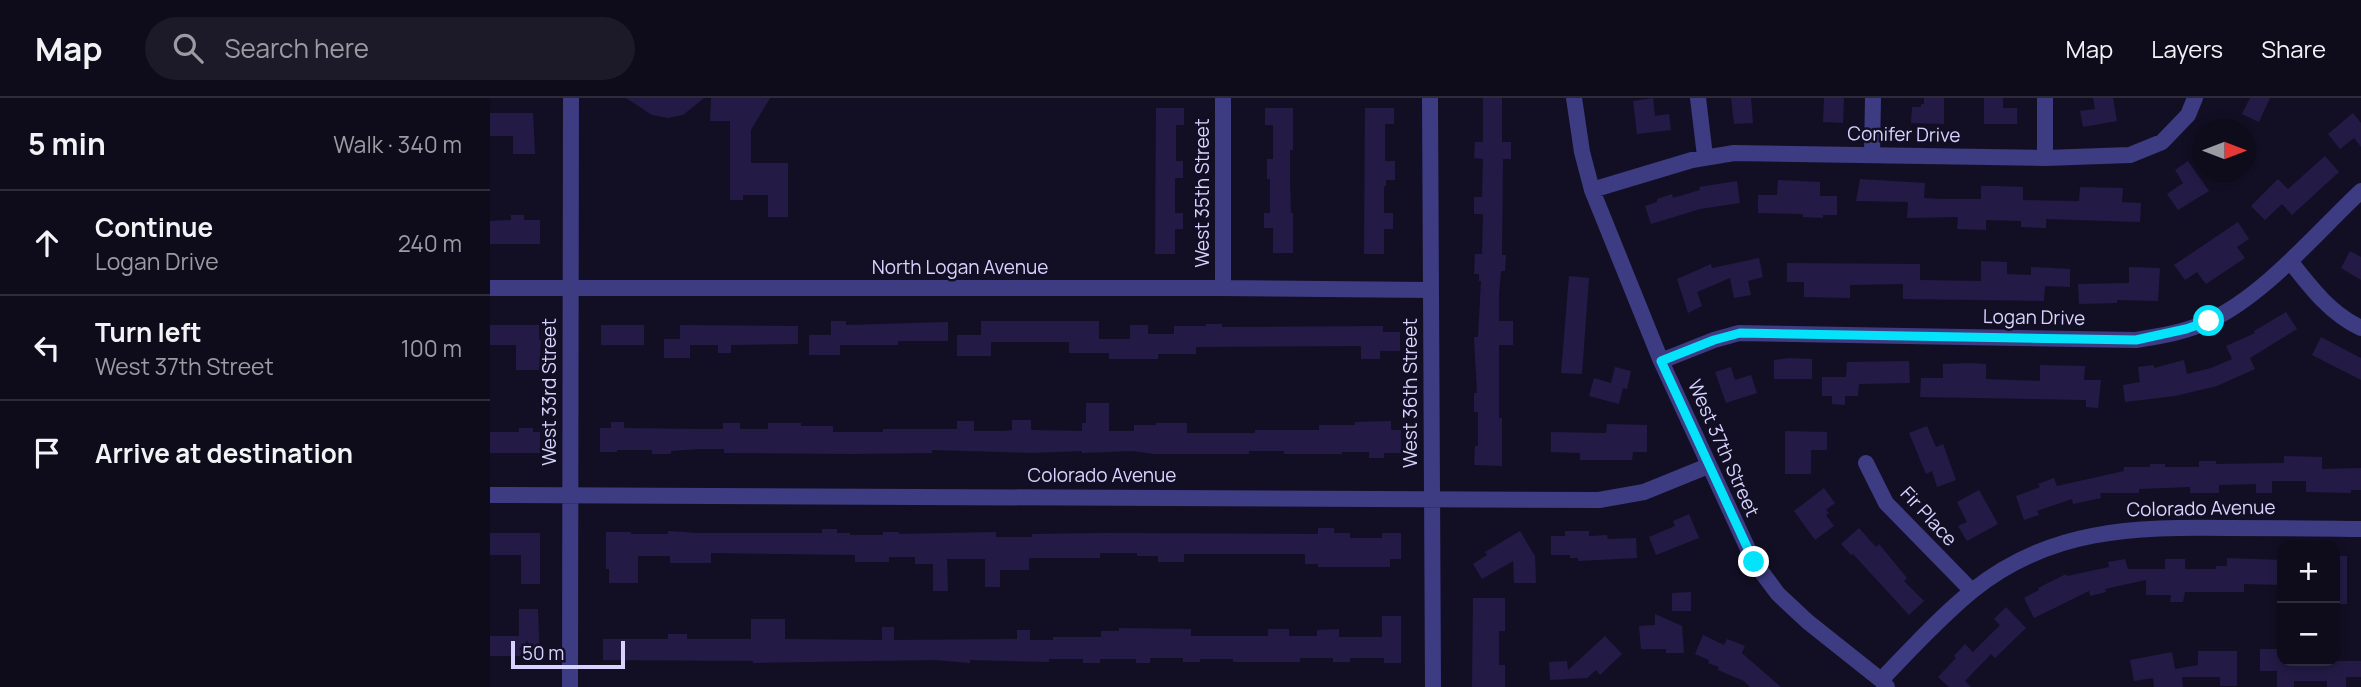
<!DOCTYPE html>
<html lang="en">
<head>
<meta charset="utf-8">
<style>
	:root { --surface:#0e0b1b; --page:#1c1928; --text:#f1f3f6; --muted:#9b9ba3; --line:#2e2b3a }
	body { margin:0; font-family:Manrope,sans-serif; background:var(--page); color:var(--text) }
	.controls { position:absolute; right:21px; bottom:21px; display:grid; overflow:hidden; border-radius:14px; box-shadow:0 4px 10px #0003 }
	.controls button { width:63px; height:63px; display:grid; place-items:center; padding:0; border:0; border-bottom:2px solid var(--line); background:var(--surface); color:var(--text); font:35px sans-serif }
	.compass { position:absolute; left:1703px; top:21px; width:63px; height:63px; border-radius:50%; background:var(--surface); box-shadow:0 4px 10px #0003; rotate:90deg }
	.scale { position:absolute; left:21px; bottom:18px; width:114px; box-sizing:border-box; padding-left:7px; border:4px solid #d7d3fe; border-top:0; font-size:19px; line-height:24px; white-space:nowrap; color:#d7d3fe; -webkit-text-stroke:5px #120f24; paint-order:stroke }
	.stop { position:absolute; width:21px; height:21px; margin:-16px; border:5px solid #04e3f9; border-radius:50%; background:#fff }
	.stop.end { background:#04e3f9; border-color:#fff; box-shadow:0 2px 7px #0008 }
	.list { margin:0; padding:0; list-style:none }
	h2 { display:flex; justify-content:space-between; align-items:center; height:91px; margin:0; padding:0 28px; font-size:30px }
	h2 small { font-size:23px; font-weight:400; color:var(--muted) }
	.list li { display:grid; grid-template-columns:46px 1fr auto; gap:21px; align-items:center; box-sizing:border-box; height:105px; padding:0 28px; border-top:2px solid var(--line) }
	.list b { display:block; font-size:26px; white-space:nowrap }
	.list p { margin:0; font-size:23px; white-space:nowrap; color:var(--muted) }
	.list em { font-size:23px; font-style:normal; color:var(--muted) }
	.icon { flex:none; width:38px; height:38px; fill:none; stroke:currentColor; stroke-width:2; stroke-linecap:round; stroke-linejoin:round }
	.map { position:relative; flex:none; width:1871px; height:589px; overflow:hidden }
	header { display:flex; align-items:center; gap:42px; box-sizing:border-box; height:98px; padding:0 35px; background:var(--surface); border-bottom:2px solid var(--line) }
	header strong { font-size:33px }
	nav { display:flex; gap:38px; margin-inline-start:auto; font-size:24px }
	.search { width:490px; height:63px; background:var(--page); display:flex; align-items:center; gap:18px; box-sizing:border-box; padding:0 24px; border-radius:38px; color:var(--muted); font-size:26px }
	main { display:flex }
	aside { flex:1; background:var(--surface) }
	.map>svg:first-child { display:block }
</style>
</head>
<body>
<header>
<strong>Map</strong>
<div class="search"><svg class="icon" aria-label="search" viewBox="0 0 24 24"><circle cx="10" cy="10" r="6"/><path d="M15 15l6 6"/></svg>Search here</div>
<nav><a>Map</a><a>Layers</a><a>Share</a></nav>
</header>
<main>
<aside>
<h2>5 min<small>Walk · 340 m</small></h2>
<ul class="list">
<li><svg class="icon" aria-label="ahead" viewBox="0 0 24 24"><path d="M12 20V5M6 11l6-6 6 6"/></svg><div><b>Continue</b><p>Logan Drive</p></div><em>240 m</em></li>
<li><svg class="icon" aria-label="left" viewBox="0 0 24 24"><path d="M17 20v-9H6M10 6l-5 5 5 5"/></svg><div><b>Turn left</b><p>West 37th Street</p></div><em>100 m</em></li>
<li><svg class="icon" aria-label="arrive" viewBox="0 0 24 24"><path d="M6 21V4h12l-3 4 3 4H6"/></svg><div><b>Arrive at destination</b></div></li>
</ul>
</aside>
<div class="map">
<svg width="1871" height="589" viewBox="0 0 1871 589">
	<rect width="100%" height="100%" fill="#120f24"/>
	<path fill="#231b45" d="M136 0H214L193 17 178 20 162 17Z
		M221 0H280L261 32V65H298V119H278V97H253V102H240V23H220Z
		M993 0H1012V44H1021V61H1013L1012 157H1016L1015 173H1011L1009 195V223H1023V247H1009V320H1012V368L984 367 985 348H988V314H984V295H987L984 239H988L991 183H989V176H984L985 156H992L993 116H984V99H992L993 61 984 60 985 44H993Z
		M1163 0 1165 18 1179 16 1181 32 1147 36 1143 3Z
		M1241 0H1261L1263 25 1244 26Z
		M1334 0H1354L1353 25 1333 24Z
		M1434 0H1454V26L1421 25 1422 9H1431V6H1434Z
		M1494 0H1513V10H1527V26H1494Z
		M1603 0H1623L1627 23 1593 29 1590 13 1605 11Z
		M1760 0H1780L1769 24 1752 16Z
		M666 10H694V27H686V63H693V80H685V115H693V131H685V156H665Z
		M775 10H803V52H800V82L801 115H803V155H783V130H774V115H780V81H777V61H783V27H775Z
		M875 10H904V26H895V63H905V82H896V88H894V115H903V131H894V156H874Z
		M0 15H43L45 56H23V38H0Z
		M1863 15 1871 25V49L1864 40 1850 51 1838 36Z
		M1835 58 1849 74 1802 117 1792 106 1775 122 1761 108 1788 81 1798 91Z
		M1698 63 1719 93 1688 112 1677 96 1693 85 1685 72Z
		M1370 81 1435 85 1434 100 1452 101H1491V88H1506L1533 89V102L1589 103 1590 89 1633 90 1632 104 1651 105 1650 124 1556 121V130L1531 129V123L1496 122V132L1467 131 1468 119 1417 120 1418 104 1366 103Z
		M1288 82 1330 84V98H1347V117H1333V120L1313 119V116L1268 115V97H1287Z
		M1247 83 1250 105 1210 111 1161 126 1155 108 1167 104V101L1182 96 1183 100 1210 92 1209 89Z
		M21 117H34V122H50V146H0V123L21 122Z
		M1748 124 1759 141 1747 149 1755 160 1716 186 1707 174 1695 182 1684 167Z
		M1860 153 1871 159V182L1851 170Z
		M1269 160 1273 179 1258 183 1261 197 1244 200 1240 180 1207 194 1212 208 1198 215 1187 181 1221 166 1222 170Z
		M1491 163 1517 164V176L1541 177V169L1580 171V189L1555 188 1554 203 1413 201V186L1360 187V200L1314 199V184H1297V165L1430 166V182L1491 183Z
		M1639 169 1670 170 1668 203 1627 202V205L1589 206 1588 186 1639 185Z
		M1079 178 1099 180 1092 276 1071 275Z
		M1796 214 1807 231 1760 260 1765 271 1727 288 1685 298 1635 304 1633 287 1650 284 1648 269 1664 267V270L1694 262 1697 276 1721 270 1742 261 1736 248 1765 235 1764 233Z
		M341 223H356V227L458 224V243H408V247H350V257H319V237H341Z
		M491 223H609V241H640V227H658V236H684V228H716V226H732V229L893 228V234H910V253H890V261H871V248L706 249V256H668V261H619V255H579V244H501V258H467V237H491Z
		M0 227H49V242H51L49 272H26V247H0Z
		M111 227H154V247H111Z
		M190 227 308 228V246L241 247V255H228V247H200V260H174V241H190Z
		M1831 239 1871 260V282L1822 257Z
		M1298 260 1322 261V281H1284V262Z
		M1419 263 1420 285 1369 286 1368 298H1355V307L1342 306V298H1332V279H1356L1357 264Z
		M1480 265 1496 266V281L1550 283V267L1595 268 1594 282H1611L1608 310 1596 309V302L1430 299 1431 280H1453V266Z
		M1125 269 1141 273 1137 291 1133 290 1129 306 1099 298 1104 280 1121 285Z
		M1241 269 1245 282 1261 277 1267 295 1236 305 1225 274Z
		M596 305H619V333H644V327H666V325H697V335H765V332H829V327H865V324L901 323V332H911V355H894V360H879V354H852V356H794V353H759V356H663L643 353 592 355V353L542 355 442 352V355L361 356 234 355V351H209L181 353V356H162V352H127V354H110V330H121V324H134V330L209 331H233V325H250V331H278V325H311V328H343V334H393V331H467V323H484V333H514L522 332V322H541V332L592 333V325H596Z
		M1117 326 1157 327V354H1143L1142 362H1090V355L1061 354V334L1116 335Z
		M1437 328 1446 349 1453 346 1466 382 1447 389 1442 373 1436 376 1419 335Z
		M29 330H43V334H50V355H0V334H29Z
		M1295 333 1337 334V352H1321V376H1295Z
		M1794 358 1832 359V371L1871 370V392H1861V395L1816 394V383H1782V395H1766V386L1729 387V395H1700V389L1649 391V395H1610L1611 400 1583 406 1582 401 1547 413 1549 417 1534 422 1526 398 1550 389 1548 386 1564 380 1567 388 1634 373V369H1660V366H1675V369H1709V363H1726V366L1794 365Z
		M1334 390 1345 405 1336 412 1339 415 1336 417 1344 428 1325 442 1304 413Z
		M1489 392 1508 426 1477 443 1468 428 1477 424 1467 404Z
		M1199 416 1209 440 1166 457 1159 439 1185 428 1183 423Z
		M828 430H844V435H860V440H892V435H911V461H900V469H828V466H815V456H694V464H668V458H647V455H610V460H539V472H510V489H495V461H457L458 493H443V466H425V459H399V464H365V457L221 455V465H180V458H148V485H119V471H116V434H141V436H178V433L208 435H332V431H347V435H360V437H393V434H409V436L506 434V439H542V436L615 435 828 436Z
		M1369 430 1386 449 1389 446 1417 480 1414 483 1434 503 1419 517 1363 456 1361 457 1351 446Z
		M1030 433 1045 458 1046 485H1024L1023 463 992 481 983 466 997 457 995 454Z
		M1075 433H1099V438L1117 437 1118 441 1146 440 1147 460 1088 463V460H1080V457H1061V438H1075Z
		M0 435H50V486H31V457H0Z
		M1845 458H1857V506H1845Z
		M1737 460 1792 462V487L1754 486V494H1695L1693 504H1680L1681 497H1656V482L1615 491 1616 494 1600 498 1599 493 1544 520 1534 500 1549 492 1548 490 1576 476 1577 478 1619 469 1618 464 1635 461 1638 471H1675V461H1695V471H1726V468H1737Z
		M1201 494V513H1182V495Z
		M983 500H1015V533H1009V567H1015V589H982Z
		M1516 509 1536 530 1505 560 1501 556 1475 583 1481 589H1459L1448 579 1466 560 1464 558 1475 546 1483 554 1510 527 1504 521Z
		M29 511H48L50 563H35V558H0V538H29Z
		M1165 516 1192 528 1194 555H1176V551H1151L1149 528 1165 527Z
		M892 518H911V565H894V560H860V564H843V560H810V564H743V561H710V564H693V560H660V565H646V561H610V565H593V561H559V564L480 562V565L444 562 263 565V563L113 562V541H178V536H197V541H261V521H295V541L392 542V529H404V542L527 541V532H540V542H563V539H611V533H629V530L701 531V538H778V531H799V538H827V532L849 531V539H892Z
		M1213 537 1234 547 1237 541 1255 548 1252 555 1291 589H1260L1254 583 1228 572 1229 569 1218 565 1219 562 1205 556Z
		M1115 538 1132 556 1110 577 1106 572 1097 580 1060 582 1059 564 1077 563 1078 572Z
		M1770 551H1792V563H1871V579H1856V589H1837V583H1804V589H1787V573H1770Z
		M1708 553H1747V588H1730V579H1692L1693 589H1664L1663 580 1644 583 1640 562 1682 554 1685 571 1708 567Z"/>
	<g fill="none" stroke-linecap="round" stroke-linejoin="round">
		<path stroke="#3d3b82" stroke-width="16" d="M733 0V190
			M940 0 943 589
			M1084 0 1092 54 1102 92 1171 263 1264 464 1288 496 1318 524 1391 582 1397 589
			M1208 0 1215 58
			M1555 0V60
			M1382 56 1383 0
			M1102 92 1202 62 1244 55 1555 60 1640 57 1672 44 1698 17 1705 0
			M1800 163C1821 190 1840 215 1871 230
			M0 190H733L940 192
			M1171 263 1224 242 1249 235 1646 242C1671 238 1696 234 1719 223 1775 197 1826 135 1871 93
			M1376 365 1396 405 1482 493
			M0 397 1109 402 1154 394 1218 368
			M1391 582C1420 552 1450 519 1482 493 1560 430 1644 429 1738 430 1783 430 1827 430 1871 431
			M80 589 81 0"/>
	</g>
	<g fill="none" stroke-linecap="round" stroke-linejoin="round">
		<path stroke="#04e3f9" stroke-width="9" d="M1264 464 1171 263 1224 242 1250 235 1646 242 1696 231 1719 223"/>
	</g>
	<g text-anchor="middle" stroke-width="5" stroke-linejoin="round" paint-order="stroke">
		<g font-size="19" fill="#d7d3fe" stroke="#120f24">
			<text transform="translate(1414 36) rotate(1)" y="7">Conifer Drive</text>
			<text transform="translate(712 95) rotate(-90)" y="7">West 35th Street</text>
			<text x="470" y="176">North Logan Avenue</text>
			<text transform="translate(1544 219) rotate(1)" y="7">Logan Drive</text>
			<text transform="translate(59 294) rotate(-90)" y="7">West 33rd Street</text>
			<text transform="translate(920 295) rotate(-90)" y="7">West 36th Street</text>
			<text transform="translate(1234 350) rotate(66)" y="7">West 37th Street</text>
			<text x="612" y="384">Colorado Avenue</text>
			<text transform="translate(1711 410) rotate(-1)" y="7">Colorado Avenue</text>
			<text transform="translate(1439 418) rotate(47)" y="7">Fir Place</text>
		</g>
	</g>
</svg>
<div class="controls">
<button>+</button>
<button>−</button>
</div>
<svg class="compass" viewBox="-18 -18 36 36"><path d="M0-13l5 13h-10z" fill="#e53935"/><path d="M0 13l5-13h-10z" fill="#9b9ba3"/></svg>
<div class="scale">50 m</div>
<div class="stop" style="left:1719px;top:223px"></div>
<div class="stop end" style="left:1264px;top:464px"></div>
</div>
</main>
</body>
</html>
